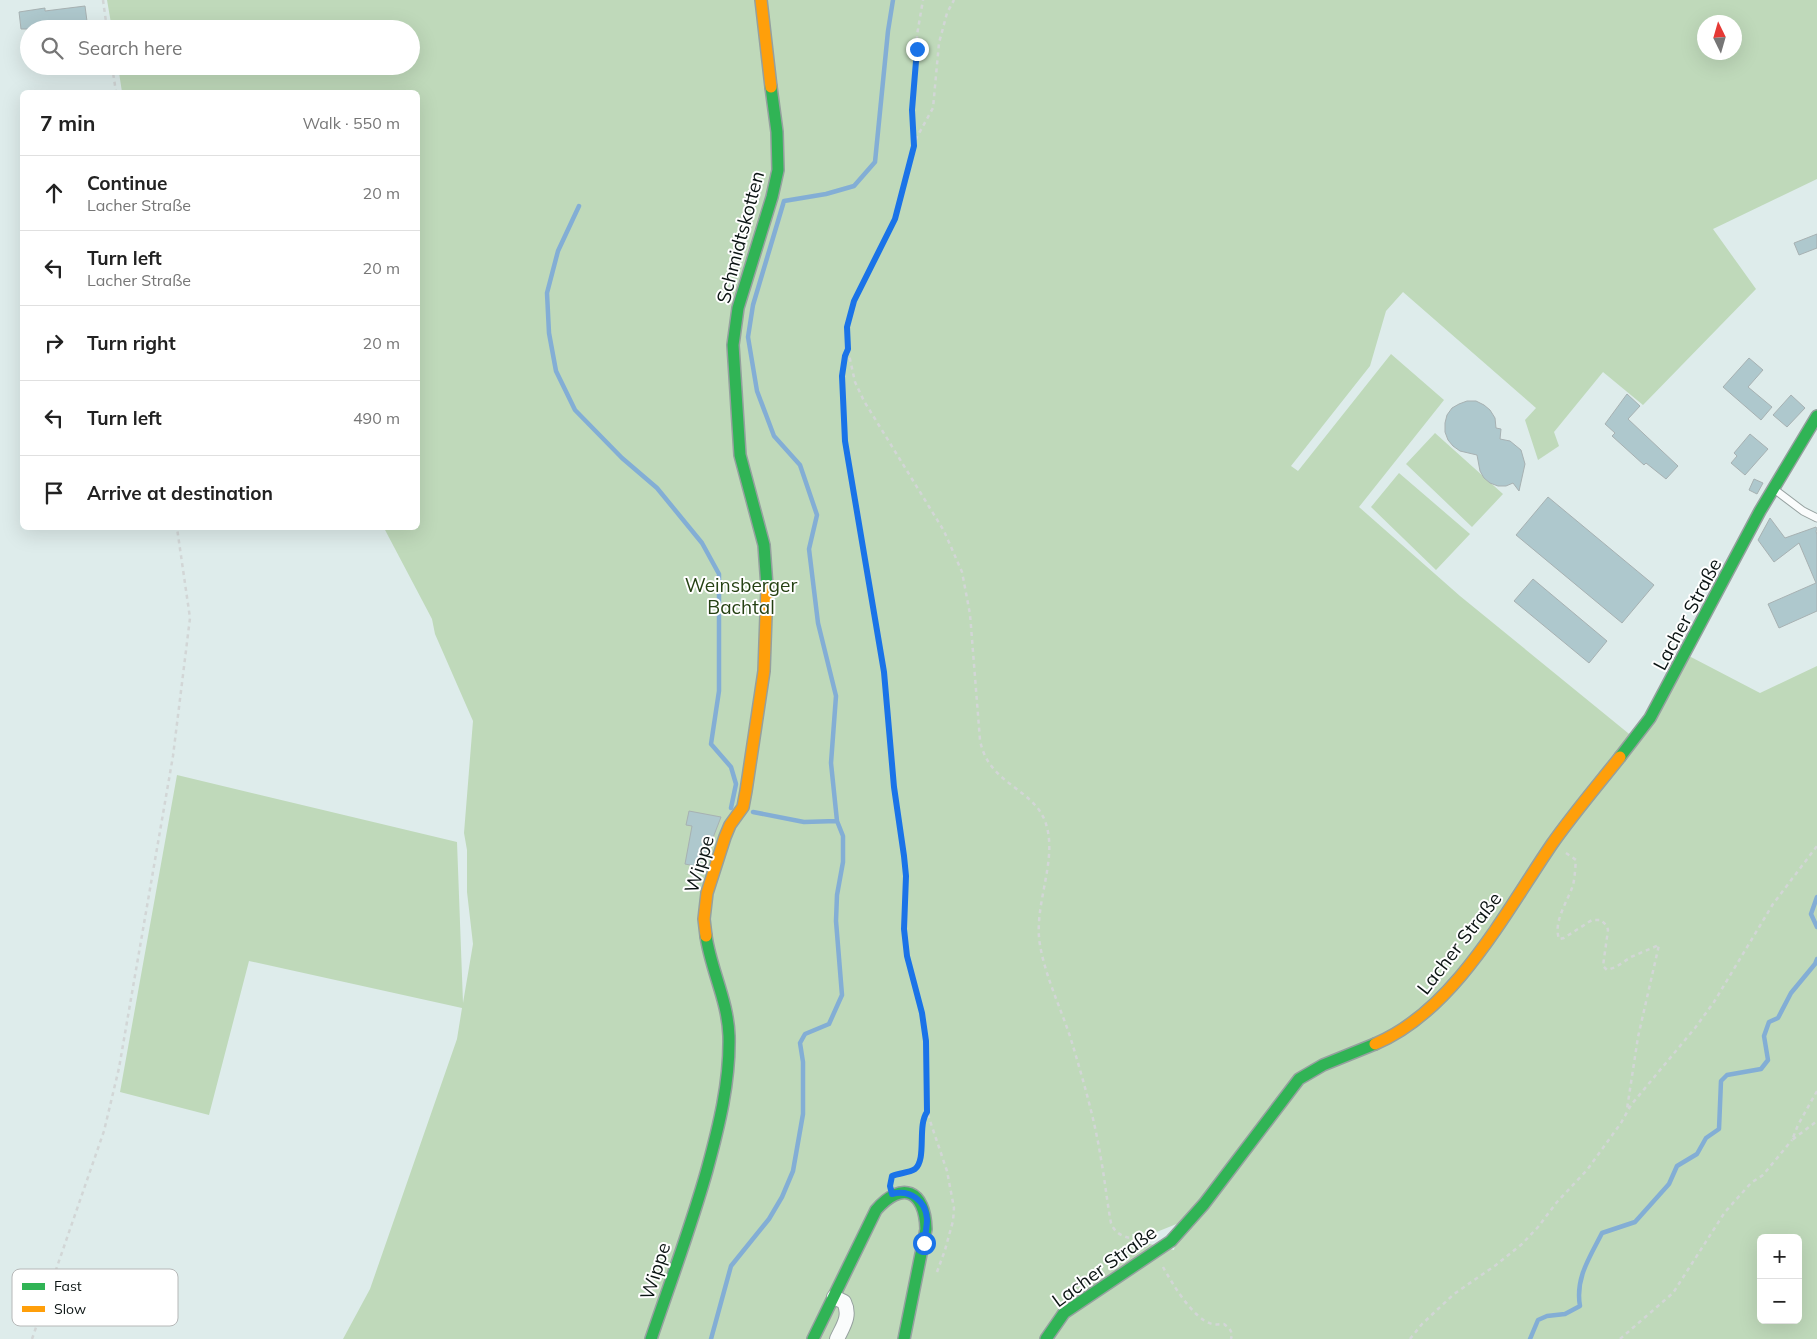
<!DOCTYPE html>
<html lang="en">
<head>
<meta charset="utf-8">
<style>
	:root { --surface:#fff; --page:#f6f6f6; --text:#222; --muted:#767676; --line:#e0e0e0 }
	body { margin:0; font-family:Mulish,sans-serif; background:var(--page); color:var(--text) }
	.controls { position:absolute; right:15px; bottom:15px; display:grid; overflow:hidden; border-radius:8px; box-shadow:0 5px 20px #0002 }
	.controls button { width:45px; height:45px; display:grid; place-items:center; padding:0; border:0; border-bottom:1px solid var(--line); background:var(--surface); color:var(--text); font:25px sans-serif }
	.compass { position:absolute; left:1697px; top:15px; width:45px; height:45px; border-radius:50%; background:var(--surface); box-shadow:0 5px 20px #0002; rotate:355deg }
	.stop { position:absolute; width:15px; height:15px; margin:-11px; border:4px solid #1a73e8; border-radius:50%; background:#fff }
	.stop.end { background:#1a73e8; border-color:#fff; box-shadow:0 1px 5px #0008 }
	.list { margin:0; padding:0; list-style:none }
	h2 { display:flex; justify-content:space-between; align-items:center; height:65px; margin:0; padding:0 20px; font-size:21px }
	h2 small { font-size:16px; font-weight:400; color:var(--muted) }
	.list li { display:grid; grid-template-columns:32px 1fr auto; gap:15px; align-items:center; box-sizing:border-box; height:75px; padding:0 20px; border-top:1px solid var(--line) }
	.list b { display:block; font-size:19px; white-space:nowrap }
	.list p { margin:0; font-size:16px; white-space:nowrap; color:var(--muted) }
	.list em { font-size:16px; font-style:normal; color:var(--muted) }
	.icon { flex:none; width:28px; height:28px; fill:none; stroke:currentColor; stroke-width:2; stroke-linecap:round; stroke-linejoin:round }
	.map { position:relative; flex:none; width:1817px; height:1339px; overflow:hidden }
	.search { position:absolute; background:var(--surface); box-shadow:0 5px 20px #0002; left:20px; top:20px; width:400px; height:55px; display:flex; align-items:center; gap:12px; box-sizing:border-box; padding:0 18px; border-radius:28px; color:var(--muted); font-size:19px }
	.panel { position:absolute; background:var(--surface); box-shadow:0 5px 20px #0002; left:20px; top:90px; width:400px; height:440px; border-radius:8px }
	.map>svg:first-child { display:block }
</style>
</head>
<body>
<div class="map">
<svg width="1817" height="1339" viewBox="0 0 1817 1339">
	<rect width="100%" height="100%" fill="#deeceb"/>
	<path fill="#bfd9ba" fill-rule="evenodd" d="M107 0H1817V179L1713 229 1756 289 1643 405 1603 372 1554 432 1559 446 1538 460 1525 420 1536 408 1403 292 1386 311 1370 366 1291 466 1298 471 1391 354 1444 400 1359 507 1460 596 1639 742 1689 656 1760 693 1817 666V1339H343L370 1289 457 1039 462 1008 249 961 209 1115 120 1092 177 775 457 842 463 1003 473 944 467 892V850L464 833 473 721 435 634 432 619 384 528H418V92H122L118 66H411V29H112ZM1704 22H1734V52H1704ZM1179 1223 1174 1250 1134 1240 1132 1234 1149 1235ZM1761 1238H1798V1320H1761Z
		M1435 433 1503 494 1472 527 1406 464Z
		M1399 473 1470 534 1436 570 1371 507Z"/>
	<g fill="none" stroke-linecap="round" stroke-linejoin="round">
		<path stroke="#83aed5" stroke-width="4.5" d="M579 206 558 251 547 293 549 333 556 371 575 410 622 458 657 488 702 543 719 574V691L711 744 731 767 736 784 731 808
			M753 812 804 822 837 821
			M1817 897 1811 914 1817 927
			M711 1339 731 1266 769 1219 782 1197 793 1171 803 1114V1062L800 1043 805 1034 829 1024 842 995 836 921 837 895 843 862V836L837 821 831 763 836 696 818 623 809 549 817 515 800 465 774 436 757 391 748 337 753 305 784 201 826 194 854 186 875 162 888 31 893 0
			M1530 1339 1538 1320 1547 1316 1565 1314 1580 1306C1575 1278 1590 1257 1602 1233L1635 1222 1669 1184 1677 1166 1697 1154 1706 1138 1719 1129 1721 1081 1727 1075 1761 1069 1768 1060 1764 1036 1769 1022 1778 1018 1791 993 1815 964 1817 959"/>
	</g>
	<path fill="#aec8cd" stroke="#a7b1b2" d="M85 6 88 29H21L19 12 45 8V11Z
		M1817 234V248L1799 255 1794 243Z
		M1749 358 1763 370 1748 387 1772 407 1761 420 1723 387Z
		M1627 394 1640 406 1628 419 1678 466 1666 479 1646 463 1644 465 1612 436 1615 433 1605 424Z
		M1791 395 1805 408 1787 427 1773 415Z
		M1467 401H1476L1484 405 1490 410 1495 418 1496 428 1501 429 1500 439 1510 441 1521 450 1525 464 1519 491 1513 483 1506 486H1498L1490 483 1484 478 1480 471 1477 455 1460 451 1453 446 1448 440 1445 432V423L1447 415 1452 408 1459 404Z
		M1750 434 1768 449 1745 475 1731 463 1737 456 1734 453Z
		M1754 479 1763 483 1757 494 1749 490Z
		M1548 497 1654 585 1622 623 1516 535Z
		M1770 518 1785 538 1816 527 1817 529 1816 531 1817 535V611L1779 628 1768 604 1816 583 1799 543 1774 562 1758 540Z
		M1533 579 1607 641 1589 663 1514 601Z
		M689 811 721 817 709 848H708L706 857 702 856 700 867 685 864 692 826 686 825Z"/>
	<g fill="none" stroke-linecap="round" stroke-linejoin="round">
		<g stroke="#95a09f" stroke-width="9">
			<path id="lane" d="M1774 489 1803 511 1817 518"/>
		</g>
		<g stroke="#95a09f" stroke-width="16">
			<path id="street" d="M834 1297 844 1302C851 1316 843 1326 837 1339"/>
		</g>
		<g stroke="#95a09f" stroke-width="14">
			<path id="fast" d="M767 587 764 545 740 455 733 345 738 308 772 197 778 170 777 132 771 87
				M1620 757 1650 718 1760 511 1817 416
				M651 1339C670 1283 691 1227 707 1170 719 1126 730 1082 729 1036 728 1001 711 970 706 936
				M813 1339 876 1210C902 1180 925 1190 926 1229L904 1339
				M1046 1339 1064 1313 1171 1241 1204 1204 1299 1079 1323 1065 1375 1044"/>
		</g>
		<g stroke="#95a09f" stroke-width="14">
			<path id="slow" d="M761 0 771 87
				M706 936 704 919 707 893 725 837 730 825 743 807 746 791 764 671 767 587
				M1375 1044C1454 1011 1505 913 1552 844 1573 814 1597 786 1620 757"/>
		</g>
		<path stroke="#d2d6d6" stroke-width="2.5" stroke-dasharray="4 4" stroke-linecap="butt" d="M103 0 107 29
			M112 66 116 92
			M914 144 912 110 917 55V35L923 0
			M848 350 855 382 864 401 944 531 962 572 970 614 980 740C988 785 1035 788 1046 824 1058 861 1033 905 1040 945 1046 980 1063 1012 1073 1046 1084 1083 1095 1121 1101 1159 1105 1181 1107 1202 1111 1223 1116 1237 1130 1239 1143 1239
			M1566 853 1576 860C1575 869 1575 877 1573 885 1568 901 1553 921 1559 939L1564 938 1592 920H1601L1607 926 1608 930 1603 966 1607 970 1616 967 1631 957 1659 945 1638 1037 1627 1109
			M1817 1091 1798 1125 1792 1140 1817 1121
			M899 1174C904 1173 910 1172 914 1169 927 1160 917 1126 927 1112
			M1163 1267C1172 1283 1193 1319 1212 1324 1216 1325 1220 1324 1224 1324 1230 1329 1233 1331 1231 1339
			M937 1272 945 1250 953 1221 954 1208 947 1171 927 1112V1041L921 1013 907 956 903 929 905 876 904 857 894 787 884 672 845 441 842 376 845 356 848 349 847 327 852 307 895 219 911 153 917 137 933 108 939 43 947 13 954 0
			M32 1339 104 1131 119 1068 173 756 190 618 177 528
			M1410 1339 1422 1324 1454 1294 1496 1265 1522 1244 1538 1227 1557 1202 1587 1170 1621 1123 1631 1105 1695 1028 1714 1002 1773 904 1817 846
			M1620 1339 1673 1293 1725 1212 1751 1183 1763 1175 1792 1140"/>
		<use href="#lane" stroke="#fafcfc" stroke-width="7"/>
		<use href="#street" stroke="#fafcfc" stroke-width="14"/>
		<use href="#fast" stroke="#30b455" stroke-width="11"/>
		<use href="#slow" stroke="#ff9f0a" stroke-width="11"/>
	</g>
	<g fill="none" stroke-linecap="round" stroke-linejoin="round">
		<path stroke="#1a73e8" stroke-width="6" d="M917 49 912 110 914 146 895 219 854 301 847 327 848 349 845 356 842 376 845 441 884 672 894 787 904 856 906 876 904 929 907 956 922 1013 926 1041 927 1112C917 1126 927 1159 915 1169 909 1173 899 1173 892 1176L890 1186 892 1194C910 1189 926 1201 927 1219 927 1227 925 1235 924 1243"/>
	</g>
	<g text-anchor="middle" stroke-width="4" stroke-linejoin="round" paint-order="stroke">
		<g font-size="19" fill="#0b1413" stroke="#fff">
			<text transform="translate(740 237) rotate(-75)" y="7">Schmidtskotten</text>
			<text transform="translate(1687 614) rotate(-62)" y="7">Lacher Straße</text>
			<text transform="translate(699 864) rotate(-73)" y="7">Wippe</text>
			<text transform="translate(1459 943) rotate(-52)" y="7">Lacher Straße</text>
			<text transform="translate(1104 1266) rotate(-36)" y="7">Lacher Straße</text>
			<text transform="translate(655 1271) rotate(-72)" y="7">Wippe</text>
		</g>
		<g font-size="19" fill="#254113" stroke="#fff">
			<text x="741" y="592">Weinsberger<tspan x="741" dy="22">Bachtal</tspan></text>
		</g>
	</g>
	<rect x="12" y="1269" width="166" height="57" rx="8" fill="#fff" stroke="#b6b8b8" stroke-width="1"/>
	<rect x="22" y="1283" width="23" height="7" fill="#30b455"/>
	<rect x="22" y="1306" width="23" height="6" fill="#ff9f0a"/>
	<g font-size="14" fill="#0b1413">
		<text x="54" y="1291">Fast</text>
		<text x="54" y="1314">Slow</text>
	</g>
</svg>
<div class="controls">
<button>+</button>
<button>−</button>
</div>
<svg class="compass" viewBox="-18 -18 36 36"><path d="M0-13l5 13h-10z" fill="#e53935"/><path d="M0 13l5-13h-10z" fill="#767676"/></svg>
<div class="stop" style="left:924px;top:1243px"></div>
<div class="stop end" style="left:917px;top:49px"></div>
<div class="search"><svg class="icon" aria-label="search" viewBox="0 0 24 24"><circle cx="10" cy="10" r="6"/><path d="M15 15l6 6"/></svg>Search here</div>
<section class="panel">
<h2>7 min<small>Walk · 550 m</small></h2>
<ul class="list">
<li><svg class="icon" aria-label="ahead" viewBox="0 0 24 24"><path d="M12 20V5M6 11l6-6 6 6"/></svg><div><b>Continue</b><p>Lacher Straße</p></div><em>20 m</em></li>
<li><svg class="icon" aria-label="left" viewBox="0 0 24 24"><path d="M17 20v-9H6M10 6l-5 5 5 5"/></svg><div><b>Turn left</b><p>Lacher Straße</p></div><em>20 m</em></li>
<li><svg class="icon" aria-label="right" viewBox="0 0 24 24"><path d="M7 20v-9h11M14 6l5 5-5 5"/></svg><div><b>Turn right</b></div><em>20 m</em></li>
<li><svg class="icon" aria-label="left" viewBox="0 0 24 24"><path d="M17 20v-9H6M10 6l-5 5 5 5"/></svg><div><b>Turn left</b></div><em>490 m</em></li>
<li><svg class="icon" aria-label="arrive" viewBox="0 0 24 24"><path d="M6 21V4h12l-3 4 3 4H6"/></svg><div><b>Arrive at destination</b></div></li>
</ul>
</section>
</div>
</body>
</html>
